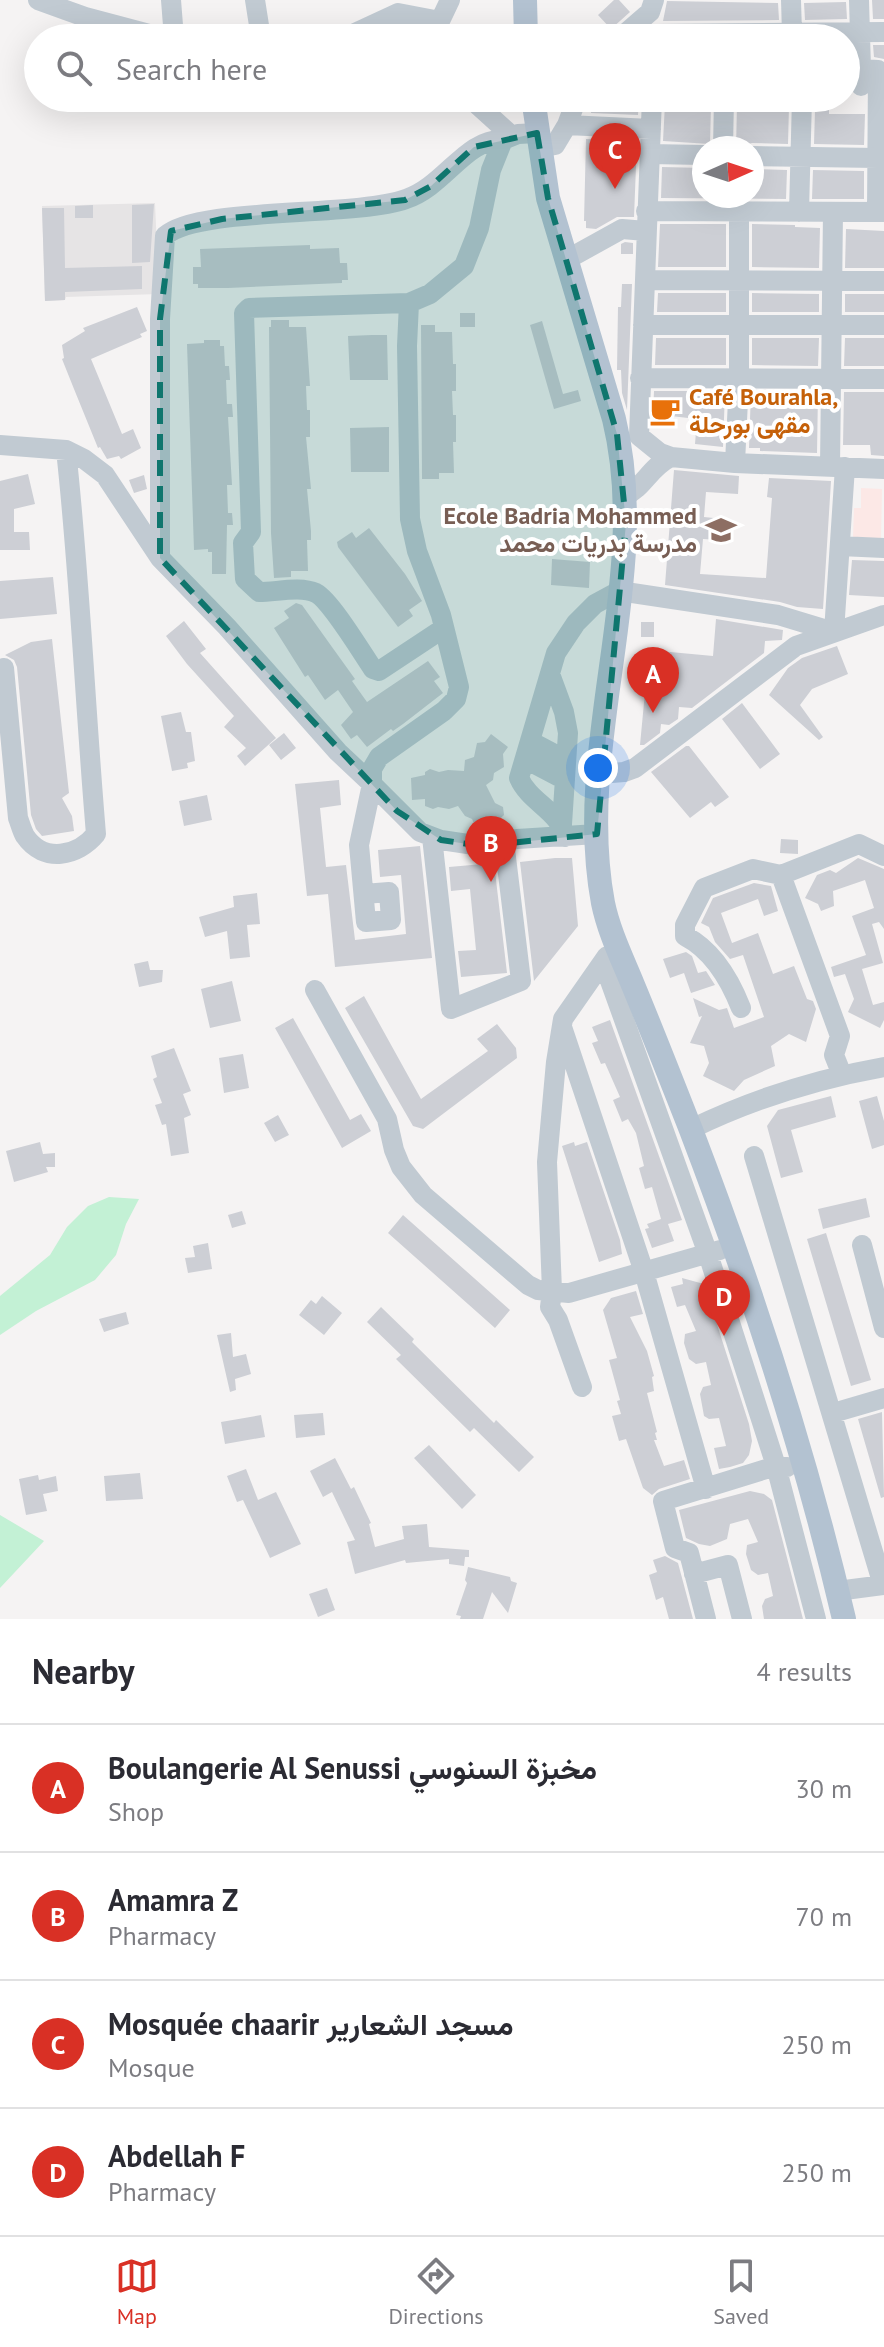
<!DOCTYPE html>
<html lang="en">
<head>
<meta charset="utf-8">
<style>
	:root { --surface:#fff; --page:#f2f2f3; --text:#2b2b33; --muted:#7c7c81; --line:#e1e1e2; --accent:#d93025 }
	body { margin:0; font-family:"PT Sans",Vazirmatn,sans-serif; background:var(--page); color:var(--text) }
	.compass { position:absolute; left:692px; top:136px; width:72px; height:72px; border-radius:50%; background:var(--surface); box-shadow:0 8px 32px #0002; rotate:87deg }
	.you { position:absolute; left:598px; top:768px; width:28px; height:28px; margin:-20px; border:6px solid #fff; border-radius:50%; background:#1a73e8; box-shadow:0 0 0 12px #1a73e833 }
	.badge { display:grid; place-items:center; width:52px; height:52px; border-radius:50%; background:var(--accent); color:#fff; font-size:26px; font-weight:700 }
	.pin { position:absolute; translate:-50% -66px; filter:drop-shadow(0 2px 4px #0008) }
	.pin::after { content:''; position:absolute; top:42px; width:28px; height:24px; background:inherit; clip-path:polygon(0 0,100% 0,50% 100%) }
	.list { margin:0; padding:0; list-style:none }
	h2 { display:flex; justify-content:space-between; align-items:center; height:104px; margin:0; padding:0 32px; font-size:34px }
	h2 small { font-size:26px; font-weight:400; color:var(--muted) }
	.list li { display:grid; grid-template-columns:52px 1fr auto; gap:24px; align-items:center; box-sizing:border-box; height:128px; padding:0 32px; border-top:2px solid var(--line) }
	.list b { display:block; font-size:30px; white-space:nowrap }
	.list p { margin:0; font-size:26px; white-space:nowrap; color:var(--muted) }
	.list em { font-size:26px; font-style:normal; color:var(--muted) }
	.icon { flex:none; width:44px; height:44px; fill:none; stroke:currentColor; stroke-width:2; stroke-linecap:round; stroke-linejoin:round }
	.map { position:relative; flex:none; width:884px; height:1619px; overflow:hidden }
	.search { position:absolute; background:var(--surface); box-shadow:0 8px 32px #0002; left:24px; right:24px; top:24px; height:88px; display:flex; align-items:center; gap:20px; box-sizing:border-box; padding:0 28px; border-radius:44px; color:var(--muted); font-size:30px }
	.sheet { height:616px; background:var(--surface) }
	nav { display:flex; justify-content:space-around; align-items:center; box-sizing:border-box; height:112px; border-top:2px solid var(--line); background:var(--surface); font-size:22px; color:var(--muted) }
	nav a { display:grid; justify-items:center; gap:4px }
	nav .on { color:var(--accent) }
	.map>svg:first-child { display:block }
</style>
</head>
<body>
<div class="map">
<svg width="884" height="1619" viewBox="0 0 884 1619">
	<rect width="100%" height="100%" fill="#f5f3f3"/>
	<path fill="#e6e4e5" d="M155 203 159 294 66 297 65 300 45 301 42 206Z"/>
	<path fill="#fce8e6" d="M861 488 882 489 881 539 853 538 854 508H861Z"/>
	<path fill="#c3f1d5" d="M109 1197 139 1199 126 1224 116 1255 95 1280 36 1311 0 1335V1296L50 1255 67 1227 88 1206Z
		M0 1515 44 1541 0 1588Z"/>
	<path fill="#cdcfd5" d="M614 0H619L630 12 611 29 598 15Z
		M872 0H884V19H873Z
		M667 1 778 3 779 20 663 21Z
		M846 2 847 19 805 20 804 3Z
		M873 45H884V59L874 57Z
		M592 98H639L638 115 591 113Z
		M665 104 711 105 710 144 663 141Z
		M737 105 789 106 788 144 752 143 736 148Z
		M815 110H829V114H865L864 145 814 144Z
		M586 139 637 141 634 217H617L596 229 586 228V221H584Z
		M662 167 704 168V196H752V169L787 170 786 199 661 198Z
		M813 170 864 171V199H812Z
		M154 204 150 262 132 263V205Z
		M93 205V218H75V206Z
		M42 208H64L65 268 142 266V289L65 292V300L45 301Z
		M660 224H726V267H658Z
		M752 224 795 225V227L820 228 819 268 752 267Z
		M846 229 884 231V268H845Z
		M625 242 633 243V254H621V244Z
		M310 245V249L339 248 340 263H347L348 280H342V283L228 288H198V284H193V267H201L200 249Z
		M622 284H632L627 410 622 393 621 370H617L618 307H621Z
		M658 293H726V312H657Z
		M752 293 819 294V312H752Z
		M845 294H884V312H845Z
		M137 307 147 331 140 334 142 337 91 359 122 434 133 429 141 448 121 459 119 456 107 459 100 447 98 448 74 389 62 359 64 358 62 345 85 331 83 328Z
		M460 313H475V327H460Z
		M271 320H289V327H306L310 386H306L307 410H310V437H306L311 489H307L311 531V540H307L308 571H291V577L274 578 271 533 269 327H271Z
		M542 321 563 394 578 390 581 401 554 409 530 325Z
		M421 325H435V332H452L453 364H456V391H452L453 415H456V442H453L454 473H439V479H422Z
		M372 335H387L388 380H350L348 336Z
		M656 338H726V365H655Z
		M752 338H819L818 366 752 365Z
		M845 338H884V366H844Z
		M204 340H220V346H224L225 366H229L230 380H226L227 404H232L233 417H228L232 485H227L228 513H232L233 525H227L226 574H212V552H208V549L194 550 187 344 204 343Z
		M654 391H725L723 447 695 444 697 419 653 414Z
		M751 391 818 392 817 453 760 451V448H749Z
		M844 392H884V456L871 455 870 445H843Z
		M389 427V472H351L350 428Z
		M674 470 739 476 738 494 706 492 704 517 733 520 731 541 703 539 700 574 766 578 772 498 767 497 769 478 831 481 823 609 797 607 780 602 665 585Z
		M28 474 35 504 14 509V532H29L30 550H0V481Z
		M144 475 147 489 134 493 129 480Z
		M369 528 405 574 422 601 409 610 413 616 398 627 338 547 337 542 352 532 356 538Z
		M552 559 590 562 589 588 551 585Z
		M852 560 884 561V597L849 595Z
		M53 577 57 614 0 619V581Z
		M296 603 302 605 332 647 355 679 352 681 367 702 428 661 440 677 434 681 443 693 403 724 393 731 391 729 367 747 357 735 351 739 341 725 353 712 338 690 325 700 308 675 305 677 274 628 289 618 284 611Z
		M716 619 783 630 782 640 765 641 764 653 692 708 679 707 678 719 669 725 661 724 660 733 644 745H640L649 650 713 656Z
		M184 621 206 649 200 653 276 738 245 766 237 756 246 748 224 727 234 716 187 664 166 636Z
		M641 622H654V637H641Z
		M52 639 69 793 62 798 72 816 74 831 42 836 36 829 31 815 17 667 14 660 5 655 31 642Z
		M837 646 848 674 812 689 800 705 823 737 819 740 769 695 788 668 802 658Z
		M742 703 780 754 760 769 722 719Z
		M181 712 186 732H191L195 761 187 763 188 768 172 771 161 716Z
		M284 733 296 748 281 760 269 745Z
		M491 734 508 747 503 754 504 767 494 773 493 780 486 785 495 803 503 807 504 815 487 831 477 830 472 819 465 816 458 806 449 809 438 807 433 809 425 806V799L412 800 411 778 425 775V772L430 769 439 772 448 770 464 771 465 760 474 757 477 743 485 742Z
		M686 746H689L729 797 715 807 711 802 690 818 651 772Z
		M339 780 341 805 320 808 326 867 346 865 355 940 406 934 401 875 380 877 378 850 420 846 432 958 335 967 328 894 307 896 295 784Z
		M207 795 212 820 184 826 179 801Z
		M781 839 798 840V854L780 853Z
		M555 858H572L578 926 534 981 520 862Z
		M858 858 884 869V929L879 922 872 924 883 963 862 969 873 1005 884 1002V1020L880 1028 848 1012 854 999 845 974 834 977 831 967 866 955 852 916 874 908 865 880 833 891 834 906 821 911 818 904 805 898 817 875 830 870 836 873Z
		M494 863 507 973 461 977 458 951 476 950 470 889 451 891 449 867Z
		M754 883 771 886 778 911 764 916 758 899 721 913 732 943 758 933 773 974 794 966 807 999 813 1001 816 1009 806 1042 789 1034 771 1046 775 1066 744 1080 734 1091 703 1076 709 1063 704 1046 690 1043 702 1016 699 1017 693 998 719 1010 727 1008 734 1028 764 1017 743 955 730 959 715 942 709 927 701 923 713 898Z
		M257 893 260 924 247 925 250 957 230 959 227 931 205 937 199 917 234 907 233 896Z
		M686 952 692 956 698 973 706 971 715 985 691 993 684 973 670 978 663 959Z
		M148 961 150 970H163L162 982 139 987 134 964Z
		M232 981 241 1021 210 1028 201 989Z
		M364 996 421 1099 488 1051 477 1039 497 1024 516 1048 517 1058 423 1129 413 1126 345 1008Z
		M293 1018 350 1120 361 1114 371 1131 342 1148 275 1028Z
		M610 1020 682 1220 668 1224 674 1241 652 1248 645 1229 649 1228 647 1224 661 1219 652 1187 645 1189 639 1168 644 1166 636 1133 628 1119 622 1122 613 1100 620 1097 605 1063 601 1064 592 1043 598 1041 592 1027Z
		M174 1048 191 1091 183 1094 191 1115 184 1118 189 1153 171 1156 166 1124 162 1125 155 1105 162 1103 153 1079 157 1077 151 1056Z
		M243 1054 249 1088 224 1093 219 1058Z
		M831 1096 836 1117 791 1130 803 1172 781 1178 767 1126 778 1110Z
		M877 1096 884 1121V1145L872 1149 859 1101Z
		M278 1115 289 1135 275 1142 264 1123Z
		M40 1142 43 1154 55 1153V1167H46L48 1172 14 1182 6 1151Z
		M574 1142 575 1146 587 1142 620 1240 622 1254 599 1262 562 1146Z
		M866 1198 870 1217 823 1229 818 1209Z
		M242 1211 246 1224 232 1228 228 1215Z
		M403 1215 510 1310 495 1328 388 1233Z
		M826 1233 871 1380 851 1386 807 1239Z
		M208 1243 212 1269 188 1273 185 1258 195 1257 193 1246Z
		M682 1278 704 1284 749 1424 752 1441 749 1455 743 1463 730 1467 719 1469 714 1448 726 1446 719 1418 709 1419 704 1416 700 1394 703 1387 711 1385 706 1362 696 1364 689 1359 684 1343 685 1334 696 1331 685 1305 677 1307 671 1287 683 1284Z
		M636 1291 643 1314 630 1317 647 1351 654 1376 652 1377 654 1391 647 1393 657 1432 655 1433 657 1440H654L664 1466 684 1460 690 1479 659 1489 652 1495 643 1488 626 1439 619 1441 612 1416 621 1414 617 1401 620 1400 609 1360 617 1358 603 1310 611 1298Z
		M322 1296 342 1313 324 1335 299 1315 311 1300 316 1304Z
		M381 1307 414 1339 412 1342 494 1423 496 1420 534 1457 519 1472 474 1428 470 1432 396 1359 401 1355 367 1322Z
		M126 1312 129 1324 104 1332 99 1319Z
		M231 1333 233 1357 246 1354 251 1374 235 1379 236 1390 230 1392 217 1335Z
		M882 1412 884 1497 881 1498 858 1419Z
		M323 1413 325 1435 296 1438 294 1415Z
		M261 1415 265 1437 225 1444 221 1422Z
		M429 1445 476 1495 462 1509 414 1458Z
		M335 1458 351 1489 354 1487 371 1523 369 1524 375 1547 404 1539 402 1526 427 1524 429 1547 469 1550V1557H465L464 1566 449 1564V1559L406 1563 405 1560 355 1574 347 1542 355 1540 332 1492 323 1497 310 1471Z
		M246 1469 258 1500 276 1492 301 1544 270 1558 243 1500 237 1502 227 1476Z
		M140 1473 143 1499 106 1501 104 1476Z
		M38 1475 39 1480 56 1476 58 1491 43 1494 47 1511 26 1515 19 1479Z
		M750 1491 764 1494 772 1500 803 1619H764L762 1606 765 1599 773 1596 768 1573 758 1575 751 1570 746 1554 747 1545 758 1542 748 1519 730 1524 727 1539 710 1546 699 1544 686 1538 679 1510Z
		M665 1556 678 1563 693 1619H669L663 1597 656 1600 649 1575 657 1572 653 1560Z
		M468 1567 510 1577 511 1581 517 1583 508 1613 492 1592 483 1619H460L461 1616 456 1615 467 1583 465 1580Z
		M327 1588 335 1610 318 1617 309 1594Z"/>
	<g fill="none" stroke-linecap="round" stroke-linejoin="round">
		<path stroke="#c1cad2" stroke-width="20" d="M38 0 85 17 164 38
			M171 0 174 38
			M255 0 261 38
			M791 0 792 33
			M859 0 861 69
			M656 34 884 32
			M344 38 398 13 440 21
			M440 38V21L450 0
			M620 38 650 12 654 0
			M861 86V69L878 70 877 212
			M470 98 512 136
			M652 98 639 436 660 453 671 457 735 463 884 469
			M567 125 651 129
			M537 133 518 134 503 140 491 170 479 228 464 266 430 294 409 303 407 346 410 519 417 551 441 615 459 687 456 699 444 711 379 757 372 769V784L420 832 441 840 481 846 517 839 597 834
			M539 148 555 145 567 125 577 98
			M723 148 724 98
			M649 154 704 155
			M752 156 877 158
			M646 211 884 212
			M799 212 802 98
			M566 260 622 229 646 231
			M645 280 884 281
			M409 303 249 308 244 313 251 532 243 543 245 579 259 592C277 592 300 586 316 593 331 601 362 653 373 669L379 671 444 628
			M643 325H884
			M640 378 884 379
			M0 445 66 450 84 459 105 475 160 558 227 627 338 752 372 784 359 845 366 922 391 920 389 892 364 894
			M735 463 739 379V211
			M830 467 833 212
			M626 495C643 488 650 467 671 457
			M840 546 884 548
			M160 558V319L165 236C198 206 353 218 406 199 445 186 466 138 503 140
			M4 668 18 818C20 823 22 831 25 836 44 864 78 856 96 834 85 706 80 577 66 450
			M550 674 564 712 568 733 562 824
			M530 741 566 760
			M525 759 565 780
			M599 774 624 772 635 768 796 646 884 615
			M432 837 451 1009 521 981 504 841
			M565 837C559 810 530 803 519 778L556 653 576 623 595 604 619 591 778 615 834 632 845 467
			M781 875 859 844 884 856
			M604 964 708 1254 776 1466 816 1619
			M315 990 387 1119 394 1150 401 1167 423 1195 528 1285 538 1290 569 1293 720 1250
			M741 1008C730 980 712 950 685 936V925L704 888 753 869 781 875 840 1036 834 1055 842 1075
			M562 1027 644 1272 706 1489
			M691 1129C753 1099 816 1079 884 1067
			M754 1156 883 1585
			M862 1245 884 1328
			M582 1387 558 1320 550 1307 552 1291 547 1162 556 1062 563 1019 607 956
			M833 1413 884 1398
			M694 1574 728 1565 742 1619
			M837 1591 884 1585
			M706 1619 689 1553 675 1548 663 1501 776 1466 787 1467"/>
		<path stroke="#b3c2d1" stroke-width="24" d="M525 0 526 38
			M533 98 548 198 614 419C653 579 573 742 603 903 609 932 622 958 633 985 653 1033 672 1082 691 1130 751 1287 806 1456 844 1619"/>
	</g>
	<path fill="#0f766e" fill-opacity="0.2" stroke="#0f766e" stroke-width="6" stroke-dasharray="16 10" stroke-linejoin="round" d="M537 133 548 198 617 434 626 523 597 834 481 846 441 840 397 811 160 558V319L171 231 222 219 405 200 431 186 474 147Z"/>
	<defs>
		<g id="cafe-bare" transform="scale(2.4)"><path d="M-5.5-4.5H6V0H3Q3 3.5 0 3.5H-2.5Q-5.5 3.5-5.5 0ZM3-3.2v2h1.7v-2ZM-6 4.5H4V6H-6Z" fill="#e8710a" stroke="#fff" stroke-width="2.5" paint-order="stroke"/></g>
		<g id="school-bare" transform="scale(2.4)"><path d="M0-5L7-2L0 1L-7-2ZM-4 1L0 2.5L4 1V4Q0 6-4 4Z" fill="#8d6e63" stroke="#fff" stroke-width="2.5" paint-order="stroke"/></g>
	</defs>
	<g fill-rule="evenodd">
		<use href="#cafe-bare" x="665" y="411"/>
		<use href="#school-bare" x="721" y="530"/>
	</g>
	<g text-anchor="middle" stroke-width="8" stroke-linejoin="round" paint-order="stroke">
		<g font-size="24" font-weight="bold" fill="#c56008" stroke="#fff" text-anchor="start">
			<text x="689" y="405">Café Bourahla,<tspan x="689" dy="28">مقهى بورحلة</tspan></text>
		</g>
		<g font-size="24" font-weight="bold" fill="#785e54" stroke="#fff" text-anchor="end">
			<text x="697" y="524">Ecole Badria Mohammed<tspan x="697" dy="28">مدرسة بدريات محمد</tspan></text>
		</g>
	</g>
</svg>
<svg class="compass" viewBox="-18 -18 36 36"><path d="M0-13l5 13h-10z" fill="#e53935"/><path d="M0 13l5-13h-10z" fill="#7c7c81"/></svg>
<div class="you"></div>
<div class="pin badge" style="left:653px;top:713px">A</div>
<div class="pin badge" style="left:491px;top:882px">B</div>
<div class="pin badge" style="left:615px;top:189px">C</div>
<div class="pin badge" style="left:724px;top:1336px">D</div>
<div class="search"><svg class="icon" aria-label="search" viewBox="0 0 24 24"><circle cx="10" cy="10" r="6"/><path d="M15 15l6 6"/></svg>Search here</div>
</div>
<section class="sheet">
<h2>Nearby<small>4 results</small></h2>
<ul class="list">
<li><span class="badge">A</span><div><b>Boulangerie Al Senussi مخبزة السنوسي</b><p>Shop</p></div><em>30 m</em></li>
<li><span class="badge">B</span><div><b>Amamra Z</b><p>Pharmacy</p></div><em>70 m</em></li>
<li><span class="badge">C</span><div><b>Mosquée chaarir مسجد الشعارير</b><p>Mosque</p></div><em>250 m</em></li>
<li><span class="badge">D</span><div><b>Abdellah F</b><p>Pharmacy</p></div><em>250 m</em></li>
</ul>
</section>
<nav>
<a class="on"><svg class="icon" aria-label="map" viewBox="0 0 24 24"><path d="M3 6l6-2 6 2 6-2v14l-6 2-6-2-6 2zM9 4v14M15 6v14"/></svg>Map</a>
<a><svg class="icon" aria-label="directions" viewBox="0 0 24 24"><path d="M12 3l9 9-9 9-9-9zM9 14v-3h6M13 9l2 2-2 2"/></svg>Directions</a>
<a><svg class="icon" aria-label="saved" viewBox="0 0 24 24"><path d="M7 4h10v16l-5-4-5 4z"/></svg>Saved</a>
</nav>
</body>
</html>
